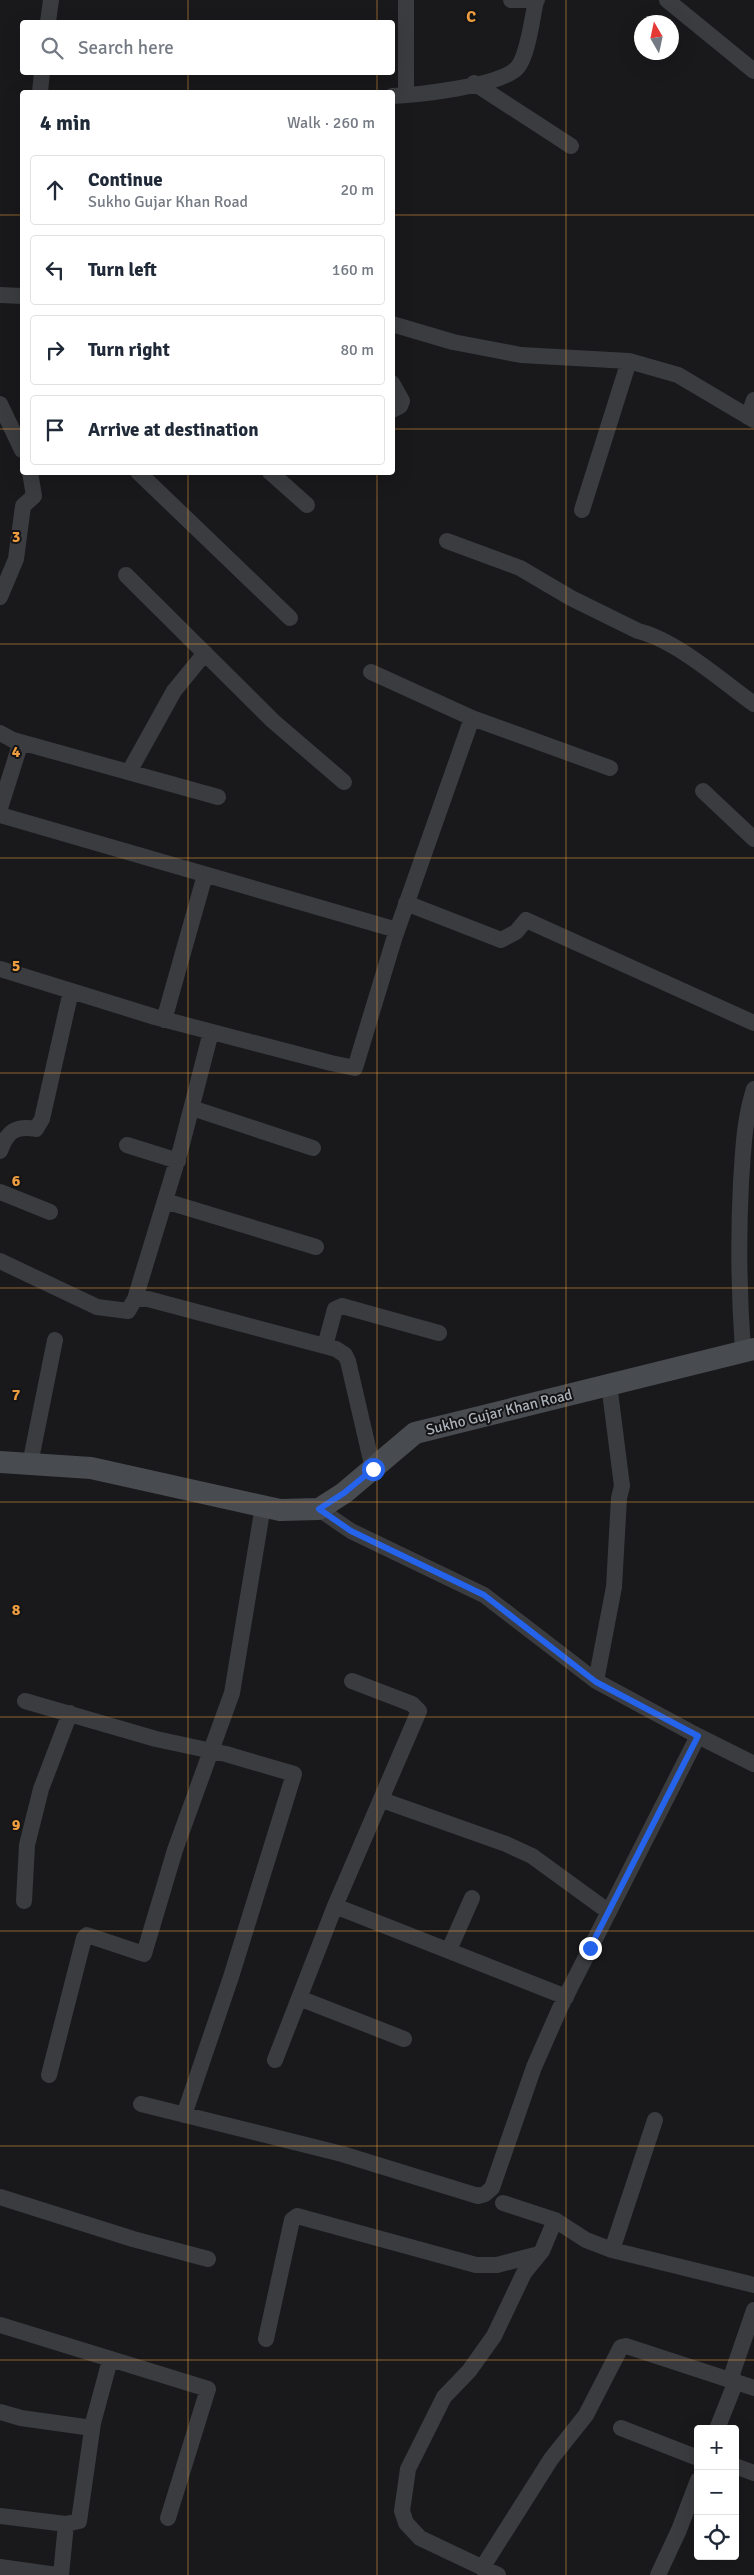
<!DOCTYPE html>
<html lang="en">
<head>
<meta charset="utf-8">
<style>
	:root { --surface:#fff; --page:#f6f6f7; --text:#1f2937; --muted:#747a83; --line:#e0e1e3 }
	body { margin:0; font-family:Signika,sans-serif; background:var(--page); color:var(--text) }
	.controls { position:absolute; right:15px; bottom:15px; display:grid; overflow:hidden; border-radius:5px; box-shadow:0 5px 20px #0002 }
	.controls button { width:45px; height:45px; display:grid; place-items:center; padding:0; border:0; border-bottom:1px solid var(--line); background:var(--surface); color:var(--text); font:25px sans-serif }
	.compass { position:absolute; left:634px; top:15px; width:45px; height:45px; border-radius:50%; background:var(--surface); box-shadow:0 5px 20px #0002; rotate:351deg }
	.stop { position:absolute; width:15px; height:15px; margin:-11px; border:4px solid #2563eb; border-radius:50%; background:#fff }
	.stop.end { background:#2563eb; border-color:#fff; box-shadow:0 1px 5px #0008 }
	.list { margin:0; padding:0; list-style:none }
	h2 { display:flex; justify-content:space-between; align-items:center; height:65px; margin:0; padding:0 20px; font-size:21px }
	h2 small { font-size:16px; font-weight:400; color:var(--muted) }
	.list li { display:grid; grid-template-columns:32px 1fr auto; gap:15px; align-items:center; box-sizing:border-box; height:70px; margin:0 10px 10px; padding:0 10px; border:1px solid var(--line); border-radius:5px }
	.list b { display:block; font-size:19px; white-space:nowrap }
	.list p { margin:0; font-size:16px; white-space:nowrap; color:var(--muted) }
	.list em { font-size:16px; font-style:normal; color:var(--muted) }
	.icon { flex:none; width:28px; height:28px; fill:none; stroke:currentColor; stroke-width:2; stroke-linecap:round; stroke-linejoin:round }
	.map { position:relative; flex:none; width:754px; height:2575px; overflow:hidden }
	.search { position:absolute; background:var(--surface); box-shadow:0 5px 20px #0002; left:20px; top:20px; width:375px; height:55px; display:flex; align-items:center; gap:12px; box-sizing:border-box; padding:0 18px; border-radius:5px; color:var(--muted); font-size:19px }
	.panel { position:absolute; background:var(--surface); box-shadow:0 5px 20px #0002; left:20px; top:90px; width:375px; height:385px; border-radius:5px }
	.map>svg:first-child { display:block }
</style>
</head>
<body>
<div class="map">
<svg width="754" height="2575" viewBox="0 0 754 2575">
	<rect width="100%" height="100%" fill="#19191b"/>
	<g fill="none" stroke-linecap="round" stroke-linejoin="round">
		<path stroke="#3a3c40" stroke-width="16" d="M511 0H537
			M667 0 754 71
			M48 22 51 0
			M474 83 571 146
			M40 92 42 72
			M406 95V0
			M392 96C418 95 500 86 517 68 528 56 532 18 536 1
			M0 295 22 296
			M392 324 453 342 521 355 629 361 678 375 754 420
			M392 383 402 401 400 406 392 410
			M0 404 22 450
			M748 417 754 400
			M138 472 290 618
			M270 472 307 505
			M582 510 629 361
			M447 541 520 568 571 598 638 631C676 640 722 681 754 704
			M126 575 273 721 344 782
			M0 597 16 559 23 506 34 496 30 472
			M371 672 472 718 610 768
			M0 733 13 740 218 797
			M129 772 174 691 205 653
			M703 791 754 839
			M0 808 21 742
			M0 815 397 930
			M406 903 501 940 516 932 526 920 754 1023
			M0 969 155 1017 331 1063 355 1068 395 936 472 718
			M164 1020 205 875
			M192 1108 313 1148
			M127 1145 178 1161
			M0 1151C7 1132 15 1125 36 1129L42 1119 71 991
			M0 1192 50 1212
			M165 1201 316 1247
			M0 1261 97 1307 128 1311 135 1299H148L336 1349 345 1355 348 1361 373 1469
			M135 1299 181 1148 211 1032
			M325 1346 335 1309 342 1306 439 1333
			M743 1351C739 1295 738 1240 741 1183 743 1152 744 1120 754 1089
			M30 1464 55 1340
			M319 1509 351 1531 484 1595 596 1681 698 1736 754 1764
			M596 1681 614 1587 619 1498 622 1486 609 1384
			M25 1701 156 1739 226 1754 294 1774 231 1977 184 2115
			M382 1800 506 1844 532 1856 609 1912
			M24 1901 27 1845 41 1789 70 1713
			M335 1906 566 1997
			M449 1950 472 1898
			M299 1998 404 2039
			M275 2060 335 1906 419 1711 412 1704 352 1681
			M49 2075 84 1938 87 1935 144 1954 175 1850 232 1693 263 1506
			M141 2104 342 2154 478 2196 485 2194 492 2188 534 2067 560 2008 698 1736
			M0 2197 133 2239 208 2259
			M503 2203 555 2220 586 2240 612 2250 754 2285
			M612 2250 655 2120
			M0 2325 208 2389 168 2518
			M266 2339 292 2220 297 2216 476 2265H497L539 2254
			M730 2380 754 2310
			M0 2412 21 2418 92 2428
			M621 2428 698 2458
			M717 2429 736 2381
			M735 2466 754 2473
			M0 2516 66 2524 79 2521 93 2423 110 2360
			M0 2567 57 2575
			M482 2568 551 2459 586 2415 621 2347 626 2346 754 2388
			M61 2575 66 2524
			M498 2575 420 2538 406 2523 402 2511 408 2469 444 2397 469 2371 494 2336 524 2273 542 2251 555 2220
			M658 2575 679 2530 698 2480"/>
		<path stroke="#484b50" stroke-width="22" d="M0 1462 91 1468 280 1510 319 1509 344 1493 415 1433 754 1349"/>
	</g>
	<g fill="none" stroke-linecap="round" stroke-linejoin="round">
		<path stroke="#2563eb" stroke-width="6" d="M373 1469 344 1493 319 1509 351 1531 484 1595 596 1682 698 1736 590 1948"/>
	</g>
	<path fill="none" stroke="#ed9c3f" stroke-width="1" stroke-opacity="0.55" d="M188 0V22M377 0V22M566 0V2575M188 72V92M377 72V92M0 215H22M392 215H754M0 429H22M392 429H754M188 472V2575M377 472V2575M0 644H754M0 858H754M0 1073H754M0 1288H754M0 1502H754M0 1717H754M0 1931H754M0 2146H754M0 2360H754"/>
	<g text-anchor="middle" stroke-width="4" stroke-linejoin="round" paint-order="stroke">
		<g font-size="15" fill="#acb2ba" stroke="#141416">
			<text transform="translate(499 1412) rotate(-14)" y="5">Sukho Gujar Khan Road</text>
		</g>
	</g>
	<g font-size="16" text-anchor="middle" font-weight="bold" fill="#ed9c3f" stroke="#141416" stroke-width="4" stroke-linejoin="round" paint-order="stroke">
		<text x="471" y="22">C</text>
		<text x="16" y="542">3</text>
		<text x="16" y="757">4</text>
		<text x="16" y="971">5</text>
		<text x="16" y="1186">6</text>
		<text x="16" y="1400">7</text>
		<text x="16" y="1615">8</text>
		<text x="16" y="1830">9</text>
	</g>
</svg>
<div class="controls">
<button>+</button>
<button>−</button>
<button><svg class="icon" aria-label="locate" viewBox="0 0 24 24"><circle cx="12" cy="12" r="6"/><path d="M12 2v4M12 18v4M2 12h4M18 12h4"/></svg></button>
</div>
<svg class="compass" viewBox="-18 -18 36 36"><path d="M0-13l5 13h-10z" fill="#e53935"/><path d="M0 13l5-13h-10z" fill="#747a83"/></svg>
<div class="stop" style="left:373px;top:1469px"></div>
<div class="stop end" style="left:590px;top:1948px"></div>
<div class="search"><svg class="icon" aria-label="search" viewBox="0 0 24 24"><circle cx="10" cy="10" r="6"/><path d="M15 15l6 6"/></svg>Search here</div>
<section class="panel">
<h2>4 min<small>Walk · 260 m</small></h2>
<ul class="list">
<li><svg class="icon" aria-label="ahead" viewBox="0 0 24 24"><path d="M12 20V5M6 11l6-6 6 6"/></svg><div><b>Continue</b><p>Sukho Gujar Khan Road</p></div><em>20 m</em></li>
<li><svg class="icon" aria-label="left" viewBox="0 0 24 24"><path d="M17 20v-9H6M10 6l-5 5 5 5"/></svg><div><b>Turn left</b></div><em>160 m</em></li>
<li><svg class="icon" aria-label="right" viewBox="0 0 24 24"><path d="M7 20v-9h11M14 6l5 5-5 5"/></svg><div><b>Turn right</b></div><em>80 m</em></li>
<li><svg class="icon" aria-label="arrive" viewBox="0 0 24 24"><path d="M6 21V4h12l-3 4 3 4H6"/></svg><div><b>Arrive at destination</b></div></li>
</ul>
</section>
</div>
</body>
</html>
